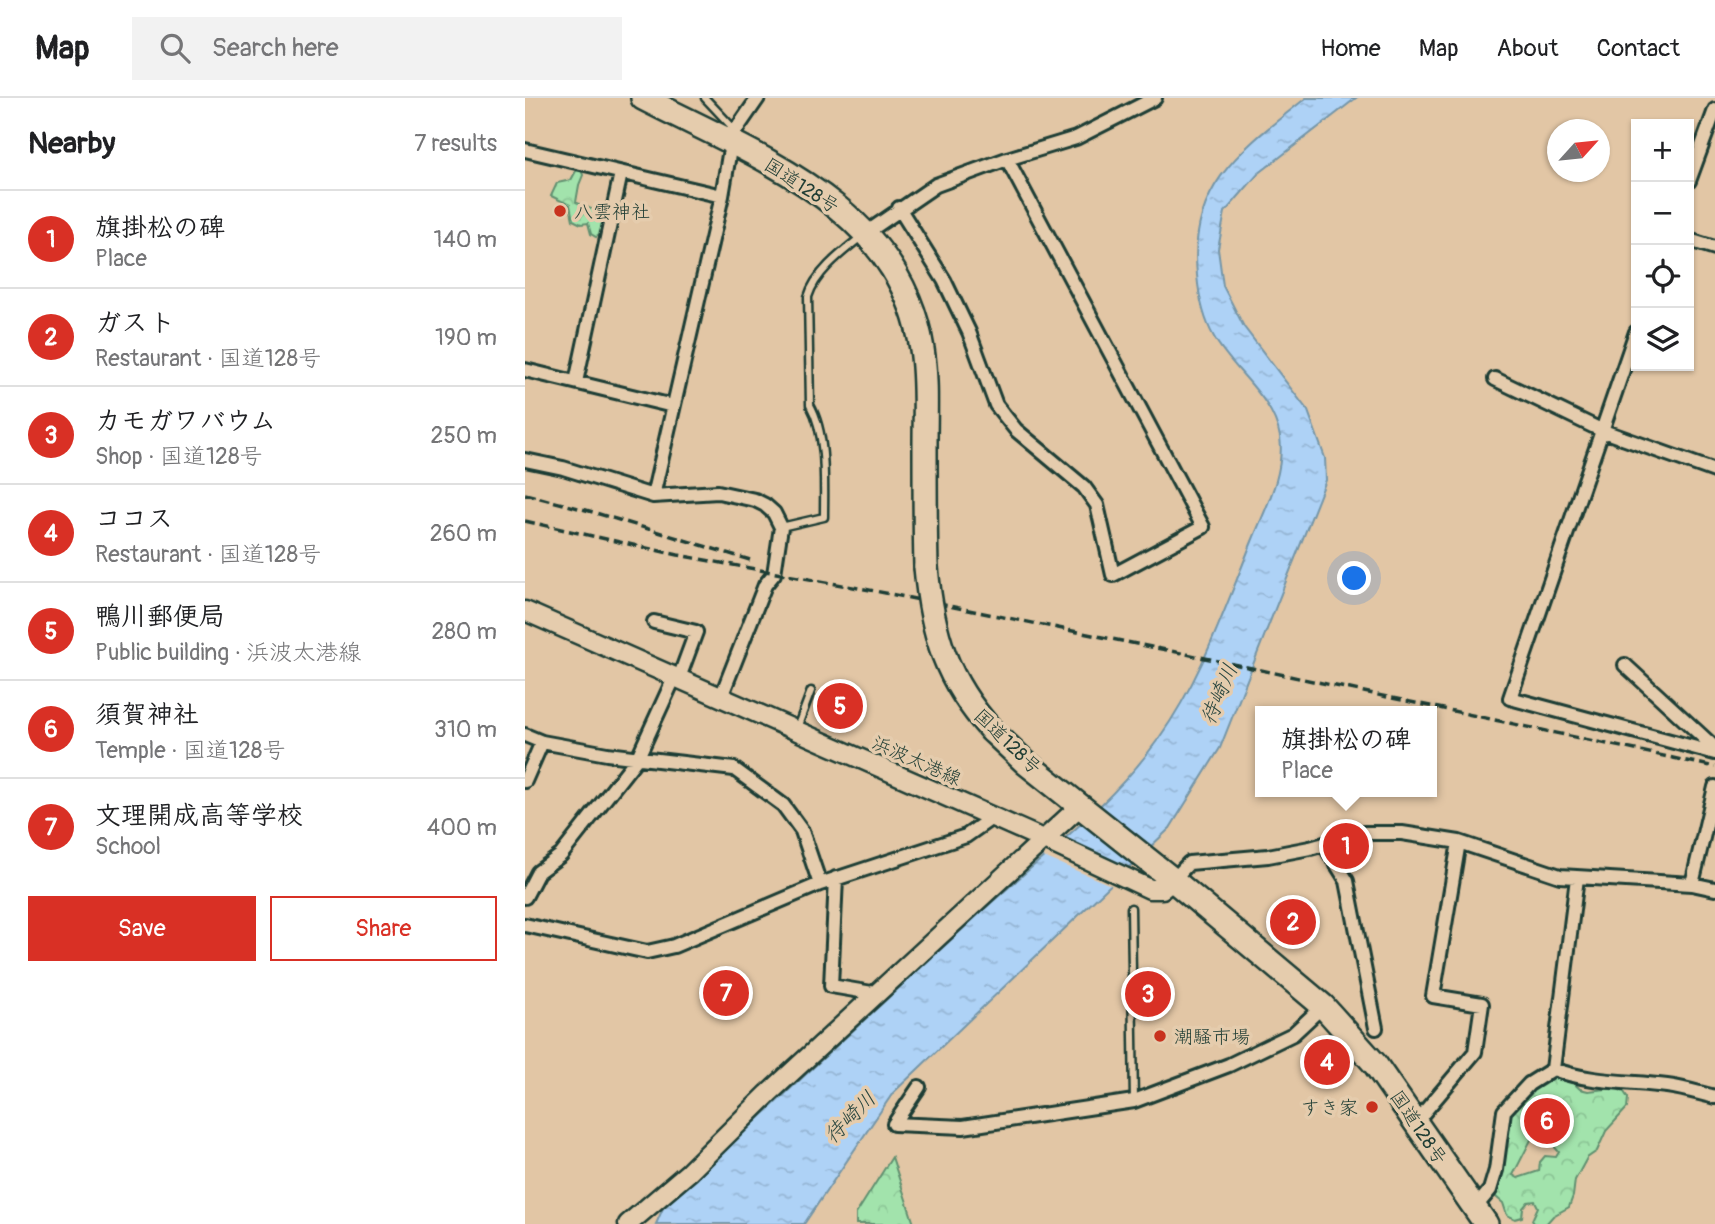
<!DOCTYPE html>
<html lang="en">
<head>
<meta charset="utf-8">
<style>
	:root { --surface:#fff; --page:#f2f2f2; --text:#202124; --muted:#757577; --line:#e0e0e0; --accent:#d93025 }
	body { margin:0; font-family:Pangolin,"Klee One",sans-serif; background:var(--page); color:var(--text) }
	.controls { position:absolute; right:21px; top:21px; display:grid; overflow:hidden; border-radius:0px; box-shadow:0 2px 5px #0004 }
	.controls button { width:63px; height:63px; display:grid; place-items:center; padding:0; border:0; border-bottom:2px solid var(--line); background:var(--surface); color:var(--text); font:35px sans-serif }
	.compass { position:absolute; left:1022px; top:21px; width:63px; height:63px; border-radius:50%; background:var(--surface); box-shadow:0 2px 5px #0004; rotate:63deg }
	.you { position:absolute; left:830px; top:481px; width:24px; height:24px; margin:-18px; border:5px solid #fff; border-radius:50%; background:#1a73e8; box-shadow:0 0 0 10px #1a73e833 }
	.badge { display:grid; place-items:center; width:46px; height:46px; border-radius:50%; background:var(--accent); color:#fff; font-size:23px; font-weight:700 }
	.pin { position:absolute; translate:-50% -50%; border:4px solid #fff; box-shadow:0 2px 7px #0006 }
	.popup { position:absolute; left:730px; top:608px; width:182px; height:91px; box-sizing:border-box; display:grid; place-content:center; border-radius:0px; background:var(--surface); filter:drop-shadow(0 2px 5px #0005); font-size:23px; white-space:nowrap; color:var(--muted) }
	.popup b { font-size:26px; color:var(--text) }
	.popup::after { content:''; position:absolute; left:50%; top:100%; margin-left:-14px; border:14px solid transparent; border-top-color:var(--surface) }
	.list { margin:0; padding:0; list-style:none }
	h2 { display:flex; justify-content:space-between; align-items:center; height:91px; margin:0; padding:0 28px; font-size:30px }
	h2 small { font-size:23px; font-weight:400; color:var(--muted) }
	.list li { display:grid; grid-template-columns:46px 1fr auto; gap:21px; align-items:center; box-sizing:border-box; height:98px; padding:0 28px; border-top:2px solid var(--line) }
	.list b { display:block; font-size:26px; white-space:nowrap }
	.list p { margin:0; font-size:23px; white-space:nowrap; color:var(--muted) }
	.list em { font-size:23px; font-style:normal; color:var(--muted) }
	.actions { display:flex; gap:14px; padding:21px 28px }
	.actions a { flex:1; padding:16px 0; border:2px solid var(--accent); border-radius:0px; text-align:center; font-size:24px; color:var(--accent) }
	.actions .main { background:var(--accent); color:#fff }
	.icon { flex:none; width:38px; height:38px; fill:none; stroke:currentColor; stroke-width:2; stroke-linecap:round; stroke-linejoin:round }
	.map { position:relative; flex:none; width:1190px; height:1126px; overflow:hidden }
	header { display:flex; align-items:center; gap:42px; box-sizing:border-box; height:98px; padding:0 35px; background:var(--surface); border-bottom:2px solid var(--line) }
	header strong { font-size:33px }
	nav { display:flex; gap:38px; margin-inline-start:auto; font-size:24px }
	.search { width:490px; height:63px; background:var(--page); display:flex; align-items:center; gap:18px; box-sizing:border-box; padding:0 24px; border-radius:0px; color:var(--muted); font-size:26px }
	main { display:flex }
	aside { flex:1; background:var(--surface) }
	.map>svg:first-child { display:block }
</style>
</head>
<body>
<header>
<strong>Map</strong>
<div class="search"><svg class="icon" aria-label="search" viewBox="0 0 24 24"><circle cx="10" cy="10" r="6"/><path d="M15 15l6 6"/></svg>Search here</div>
<nav><a>Home</a><a>Map</a><a>About</a><a>Contact</a></nav>
</header>
<main>
<aside>
<h2>Nearby<small>7 results</small></h2>
<ul class="list">
<li><span class="badge">1</span><div><b>旗掛松の碑</b><p>Place</p></div><em>140 m</em></li>
<li><span class="badge">2</span><div><b>ガスト</b><p>Restaurant · 国道128号</p></div><em>190 m</em></li>
<li><span class="badge">3</span><div><b>カモガワバウム</b><p>Shop · 国道128号</p></div><em>250 m</em></li>
<li><span class="badge">4</span><div><b>ココス</b><p>Restaurant · 国道128号</p></div><em>260 m</em></li>
<li><span class="badge">5</span><div><b>鴨川郵便局</b><p>Public building · 浜波太港線</p></div><em>280 m</em></li>
<li><span class="badge">6</span><div><b>須賀神社</b><p>Temple · 国道128号</p></div><em>310 m</em></li>
<li><span class="badge">7</span><div><b>文理開成高等学校</b><p>School</p></div><em>400 m</em></li>
</ul>
<div class="actions"><a class="main">Save</a><a>Share</a></div>
</aside>
<div class="map">
<svg width="1190" height="1126" viewBox="0 0 1190 1126">
	<defs>
		<pattern id="forest-crowns" width="20" height="18" patternUnits="userSpaceOnUse" patternTransform="scale(1.75)"><rect width="20" height="18" fill="#a2e3ac"/><path d="M2 6a3 3 0 1 1 6 0M12 15a3 3 0 1 1 6 0" fill="none" stroke="#8bc495"/></pattern>
		<pattern id="water-ripples" width="26" height="14" patternUnits="userSpaceOnUse" patternTransform="scale(1.75)"><rect width="26" height="14" fill="#aed2f6"/><path d="M2 4q2-2 4 0t4 0M15 11q2-2 4 0t4 0" fill="none" stroke="#95b5d4"/></pattern>
	</defs>
	<rect width="100%" height="100%" fill="#e2c6a5"/>
	<filter id="ink" filterUnits="userSpaceOnUse"><feTurbulence type="fractalNoise" baseFrequency=".0143" numOctaves="2"/><feDisplacementMap in="SourceGraphic" scale="14" xChannelSelector="R" yChannelSelector="G"/><feConvolveMatrix kernelMatrix="1 2 1 2 8 2 1 2 1" color-interpolation-filters="sRGB"/></filter>
	<g filter="url(#ink)">
		<path fill="url(#forest-crowns)" stroke="#609070" stroke-width="2" fill-rule="evenodd" d="M52 71 56 72 58 77 54 87 51 104C69 115 79 108 78 135L71 139 66 136 63 125 56 126 48 122 45 107 26 98 32 85 46 82Z
			M1033 978 1043 980 1055 991 1063 993 1091 990 1099 994 1103 1000 1102 1010 1081 1033 1072 1053 1062 1060 1050 1082 1048 1098 1044 1109 1028 1118 1021 1126H1009L1007 1122 1013 1109 1010 1103 1003 1104 998 1110 997 1119 990 1121 982 1117 978 1105 971 1099C971 1084 974 1070 976 1056 983 1017 989 989 1033 978ZM1030 1001 1036 1004 1038 1023 1027 1046 1034 1054 1031 1059 1020 1058 1015 1064 1014 1073 993 1080 988 1077 1008 1038 1006 1030 1002 1026C1006 1018 1021 1003 1030 1001Z
			M367 1059 389 1126H331V1116Z"/>
		<path fill="url(#water-ripples)" stroke="#7596a8" stroke-width="2" d="M781 0H831L733 76 700 114 693 151 698 188 719 229 783 313 800 360 801 382 695 650 645 730 368 995 279 1126H131L138 1110C243 1011 350 912 456 814 517 758 586 708 634 640 677 580 700 509 728 441 741 409 760 375 755 339 748 298 708 273 689 239 678 220 674 199 672 177 663 87 718 50 781 0Z"/>
		<path fill="#e2c6a5" d="M534 739 607 770 588 788 514 757Z"/>
		<g fill="none" stroke-linecap="round" stroke-linejoin="round">
			<g stroke="#1f3d34" stroke-width="11">
				<path id="lane" d="M180 0 210 32
					M256 429 299 419C299 385 302 337 285 307L283 199C290 175 316 155 336 139
					M272 630 286 593
					M606 810 609 1003"/>
			</g>
			<g stroke="#1f3d34" stroke-width="18">
				<path id="street" d="M0 52 197 98
					M1164 83 1190 12
					M374 110 419 182 444 234 471 307 491 332 559 389 572 407 588 477 678 429 482 61
					M341 135 411 87 482 61 551 40 630 0
					M1164 142 1190 150
					M1111 234 985 600 1190 655
					M0 272 148 308
					M970 281 1078 333 1190 373
					M51 284 96 75
					M0 362 38 370 128 398 193 394 230 402 240 407 249 415 256 429 249 476 240 487 196 599
					M128 398 197 98 206 45 211 32 233 0
					M129 524 171 534 154 580
					M1100 567 1190 650
					M0 637 17 644 82 656 209 671 258 707 277 733 295 786
					M0 683 17 644
					M799 746 822 783 851 930
					M311 780 306 888 353 896
					M648 782 664 765 743 758 785 750 839 735H877L934 744 1035 778 1167 786 1190 791
					M1167 786 1190 689
					M0 799 13 774 36 757 113 659 150 578
					M0 827 122 854 149 848 295 786 441 738 468 719
					M1028 971C1065 985 1103 983 1142 988 1158 990 1174 995 1190 999
					M890 1025 950 954 957 906 908 898 934 744
					M369 1026 438 1029 609 1003 704 967 768 936 798 908
					M369 1026 394 989
					M950 1110 965 1092 971 1072 979 1013 1004 986 1028 971 1052 780"/>
			</g>
			<g stroke="#1f3d34" stroke-width="23">
				<path id="secondary" d="M0 513 520 742 625 791H637L648 782
					M103 1126 164 1074 243 996 555 708"/>
			</g>
			<g stroke="#1f3d34" stroke-width="28">
				<path id="highway" d="M118 0C232 59 375 108 397 251 402 282 400 315 400 347 400 388 400 428 401 469
					M467 633 501 665 648 782 798 908 850 966 961 1126"/>
			</g>
			<use href="#lane" stroke="#e5ccad" stroke-width="6"/>
			<use href="#street" stroke="#e5ccad" stroke-width="12"/>
			<use href="#secondary" stroke="#e5ccad" stroke-width="18"/>
			<use href="#highway" stroke="#e5ccad" stroke-width="23"/>
			<path stroke="#1f3d34" stroke-width="3.5" stroke-dasharray="10 5" stroke-linecap="butt" d="M0 396 61 412 225 462
				M0 423 153 457 350 493 666 557 1190 669"/>
			<g stroke="#1f3d34" stroke-width="28" stroke-linecap="butt">
				<path id="highway-bridge" d="M401 469C407 536 421 582 467 633"/>
			</g>
			<use href="#highway-bridge" stroke="#e5ccad" stroke-width="23"/>
		</g>
	</g>
	<g fill="#c8321e" stroke="#e5ccad" stroke-width="2.5">
		<circle cx="35" cy="113" r="7"/>
		<circle cx="635" cy="938" r="7"/>
		<circle cx="847" cy="1009" r="7"/>
	</g>
	<g text-anchor="middle" stroke-width="7" stroke-linejoin="round" paint-order="stroke">
		<g font-size="19" fill="#1f3d34" stroke="#e5ccad">
			<text transform="translate(277 87) rotate(33)" y="7">国道128号</text>
			<text transform="translate(483 643) rotate(44)" y="7">国道128号</text>
			<text transform="translate(392 662) rotate(24)" y="7">浜波太港線</text>
			<text transform="translate(894 1029) rotate(56)" y="7">国道128号</text>
		</g>
		<g font-size="19" fill="#1f3d34" stroke="#e5ccad" text-anchor="start">
			<text x="49" y="120">八雲神社</text>
			<text x="649" y="945">潮騒市場</text>
			<text x="833" y="1016" text-anchor="end">すき家</text>
		</g>
		<g font-size="21" font-style="italic" fill="#26443e" stroke="#e5ccad">
			<text transform="translate(694 596) rotate(-67)" y="7">待崎川</text>
			<text transform="translate(325 1019) rotate(-45)" y="7">待崎川</text>
		</g>
	</g>
</svg>
<div class="controls">
<button>+</button>
<button>−</button>
<button><svg class="icon" aria-label="locate" viewBox="0 0 24 24"><circle cx="12" cy="12" r="6"/><path d="M12 2v4M12 18v4M2 12h4M18 12h4"/></svg></button>
<button><svg class="icon" aria-label="layers" viewBox="0 0 24 24"><path d="M12 4l9 5-9 5-9-5zM3 14l9 5 9-5"/></svg></button>
</div>
<svg class="compass" viewBox="-18 -18 36 36"><path d="M0-13l5 13h-10z" fill="#e53935"/><path d="M0 13l5-13h-10z" fill="#757577"/></svg>
<div class="you"></div>
<div class="pin badge" style="left:821px;top:748px">1</div>
<div class="popup"><b>旗掛松の碑</b>Place</div>
<div class="pin badge" style="left:768px;top:824px">2</div>
<div class="pin badge" style="left:623px;top:896px">3</div>
<div class="pin badge" style="left:802px;top:964px">4</div>
<div class="pin badge" style="left:315px;top:608px">5</div>
<div class="pin badge" style="left:1022px;top:1023px">6</div>
<div class="pin badge" style="left:201px;top:895px">7</div>
</div>
</main>
</body>
</html>
